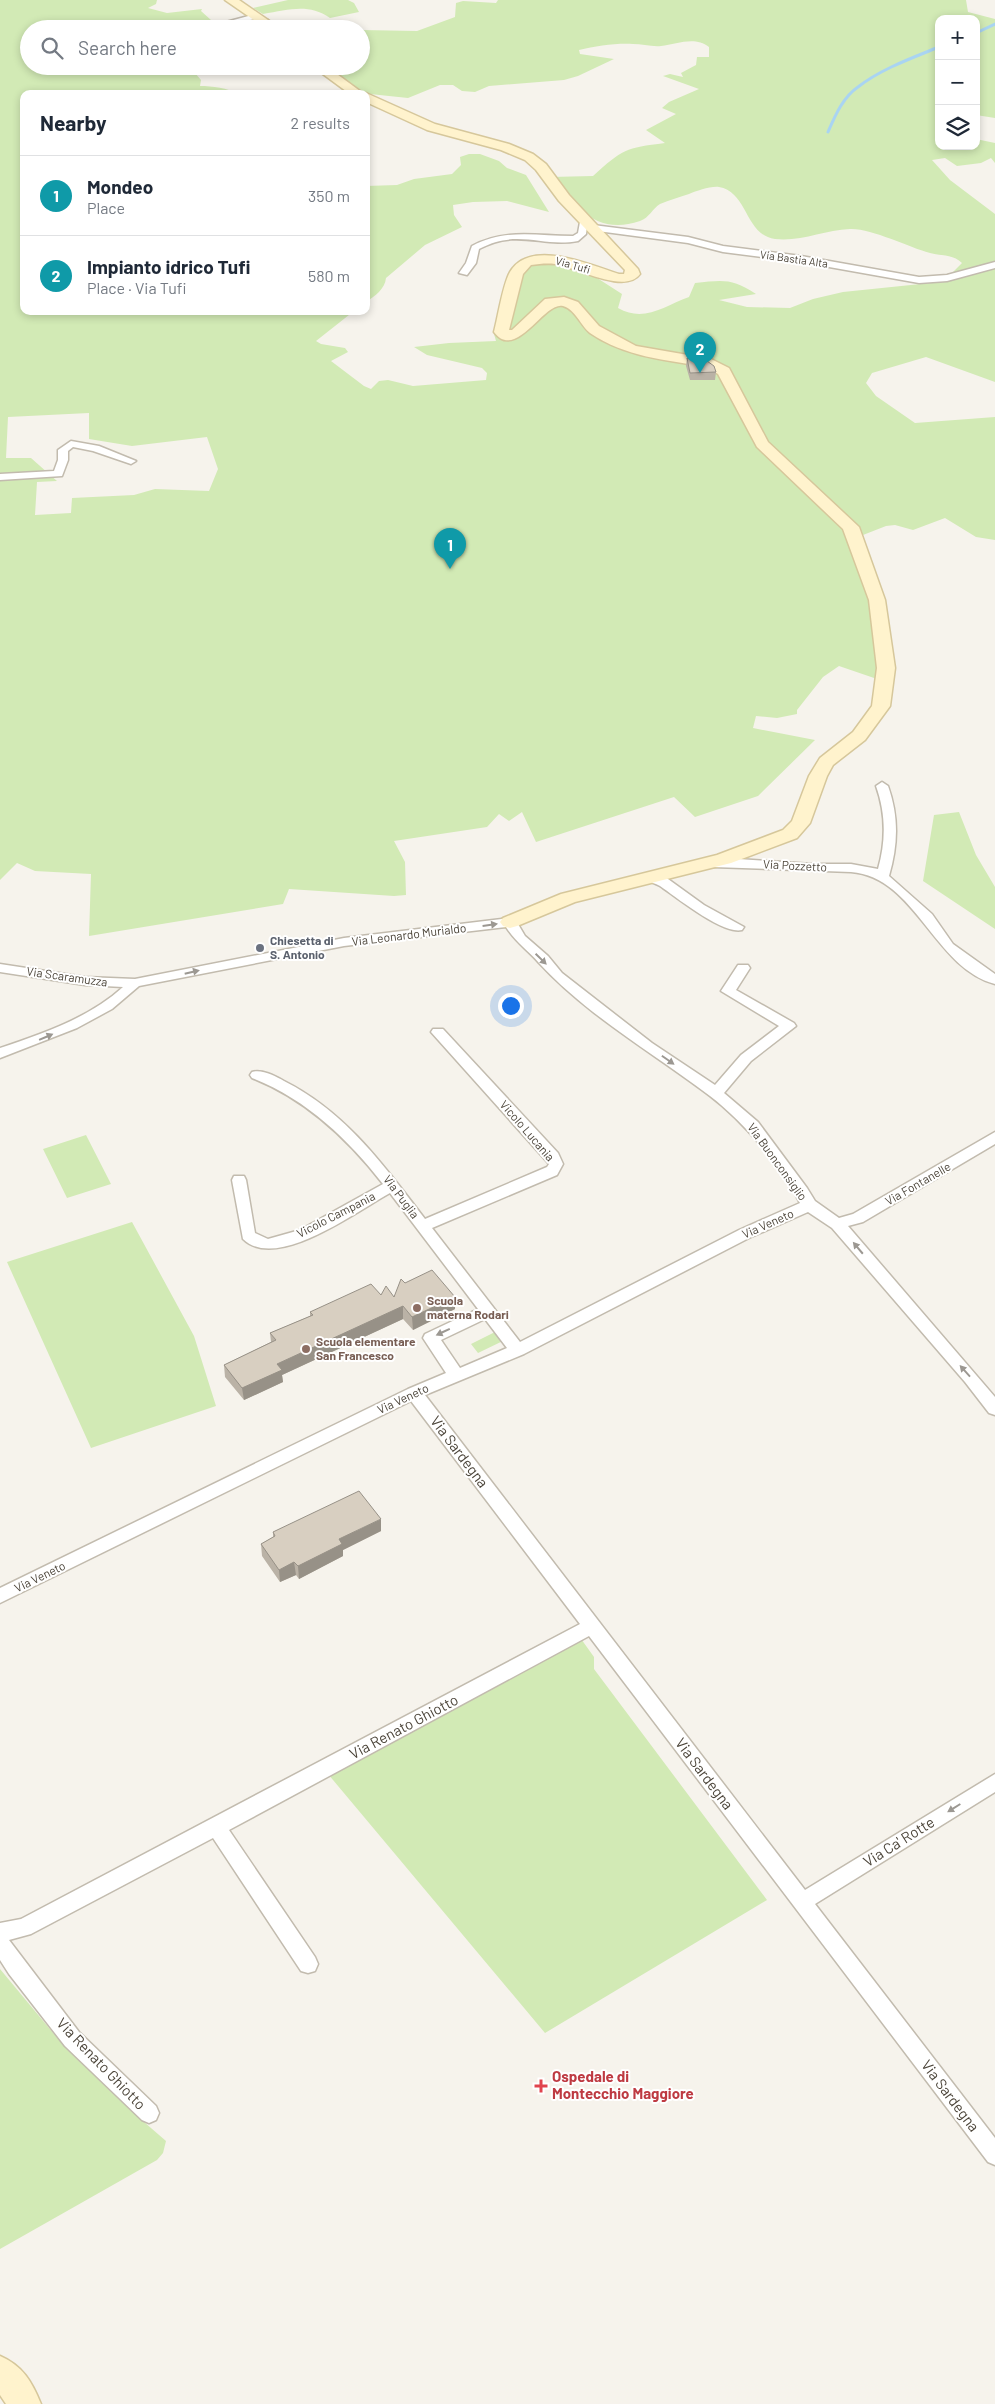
<!DOCTYPE html>
<html lang="en">
<head>
<meta charset="utf-8">
<style>
	:root { --surface:#fff; --page:#f6f6f7; --text:#1f2937; --muted:#747a83; --line:#e0e1e3; --accent:#fc3f1d }
	body { margin:0; font-family:Barlow,sans-serif; background:var(--page); color:var(--text) }
	.controls { position:absolute; right:15px; top:15px; display:grid; overflow:hidden; border-radius:10px; box-shadow:0 2px 8px #0003 }
	.controls button { width:45px; height:45px; display:grid; place-items:center; padding:0; border:0; border-bottom:1px solid var(--line); background:var(--surface); color:var(--text); font:25px sans-serif }
	.you { position:absolute; left:510px; top:1005px; width:18px; height:18px; margin:-12px; border:4px solid #fff; border-radius:50%; background:#1a73e8; box-shadow:0 0 0 8px #1a73e833 }
	.badge { display:grid; place-items:center; width:32px; height:32px; border-radius:50%; background:var(--accent); color:#fff; font-size:16px; font-weight:700 }
	.pin { position:absolute; translate:-50% -41px; filter:drop-shadow(0 1px 2px #0008) }
	.pin::after { content:''; position:absolute; top:26px; width:18px; height:15px; background:inherit; clip-path:polygon(0 0,100% 0,50% 100%) }
	.list { margin:0; padding:0; list-style:none }
	h2 { display:flex; justify-content:space-between; align-items:center; height:65px; margin:0; padding:0 20px; font-size:21px }
	h2 small { font-size:16px; font-weight:400; color:var(--muted) }
	.list li { display:grid; grid-template-columns:32px 1fr auto; gap:15px; align-items:center; box-sizing:border-box; height:80px; padding:0 20px; border-top:1px solid var(--line) }
	.list b { display:block; font-size:19px; white-space:nowrap }
	.list p { margin:0; font-size:16px; white-space:nowrap; color:var(--muted) }
	.list em { font-size:16px; font-style:normal; color:var(--muted) }
	.icon { flex:none; width:28px; height:28px; fill:none; stroke:currentColor; stroke-width:2; stroke-linecap:round; stroke-linejoin:round }
	.map { position:relative; flex:none; width:995px; height:2404px; overflow:hidden }
	.search { position:absolute; background:var(--surface); box-shadow:0 2px 8px #0003; left:20px; top:20px; width:350px; height:55px; display:flex; align-items:center; gap:12px; box-sizing:border-box; padding:0 18px; border-radius:28px; color:var(--muted); font-size:19px }
	.panel { position:absolute; background:var(--surface); box-shadow:0 2px 8px #0003; left:20px; top:90px; width:350px; height:225px; border-radius:10px }
	.map>svg:first-child { display:block }
</style>
</head>
<body>
<div class="map">
<svg width="995" height="2404" viewBox="0 0 995 2404">
	<rect width="100%" height="100%" fill="#f6f3ec"/>
	<path fill="#d2eab5" fill-rule="evenodd" d="M0 0H157L156 4 148 8 167 13 202 9 201 11 211 20 208 29H29V66H189L201 80 200 86C212 86 228 88 238 94H24V311H354L316 341 321 344 345 348 348 352 331 361 364 386 371 389 379 381 388 380 413 386 486 380 487 373 482 368 427 355 414 347 449 343 496 341 494 334 510 273 513 267 529 260 580 267 622 294 618 308C644 323 664 306 689 297L695 283C723 280 732 278 756 294L719 300 747 307 790 308 813 299 843 292 940 282 986 270 989 264 949 276 962 263C953 254 941 256 930 253 908 247 871 228 850 229 824 230 801 242 775 239 745 235 748 192 719 187 710 186 697 191 689 194 680 197 669 200 660 204 653 208 649 218 640 221 597 236 575 207 550 177L593 176C623 149 625 148 665 143L646 130 676 114 662 108 669 102 699 89 663 76 670 74 683 77 681 73 696 65 697 57H709V47C695 36 677 44 661 46 652 47 642 44 633 44 616 43 596 46 579 50L580 54 614 59 578 76 564 80 489 86 475 92 462 91 453 85H440L408 98 370 94 351 87 324 66H361V30L417 31 455 17 456 3 463 1 496 3 498 0H966L968 12 995 19V118L976 115V19H939V146H976V139L995 143V163L991 158 981 163 957 166 945 158 932 160 950 180 995 214V382L926 357 872 373 866 383 876 396 915 423 995 417V540L976 537 945 518 913 530 895 525 886 526 863 535 859 532 872 589 877 679 839 666 823 677 797 710V714L777 718 756 716 753 728 815 740 758 796 695 817 674 797 536 842 522 812 509 821 499 814 487 827 394 841 405 862 406 895 394 896 289 889 283 904 89 936 91 874 35 871 17 863 0 880ZM89 413V439L132 446 207 437 218 469 209 491 155 489 134 495 72 498 71 513 35 515 37 482 57 481 31 458H6L8 417Z
		M288 0H348L354 3 359 12 330 18C308 3 289 10 263 14L253 8Z
		M469 154H480L499 161 507 168 526 175 549 212 507 201 473 202 453 205 454 215 462 227 425 245 386 278C385 289 375 296 366 302V186L397 185 414 179 452 174 461 165 460 157Z
		M959 812 976 855 995 887V929L923 881 934 815Z
		M86 1135 111 1184 67 1198 43 1149Z
		M132 1222 194 1336 216 1406 91 1448 7 1262Z
		M499 1330 507 1339 478 1353 471 1344Z
		M579 1636 594 1657V1669L767 1900 545 2033 328 1774Z
		M0 1969 64 2046 129 2109 166 2141 163 2153 157 2160 0 2249Z"/>
	<g fill="none" stroke-linecap="round" stroke-linejoin="round">
		<path stroke="#a9d4f2" stroke-width="3" d="M976 33 995 24
			M828 132C835 116 843 97 858 87 881 69 912 58 939 47"/>
		<g stroke="#c2bbae" stroke-width="3">
			<path id="street" d="M256 14 260 16 259 18 236 23 265 20H268V24L235 28 226 22Z
				M586 218 590 221 587 225 586 234 578 241C542 248 518 228 479 249L476 263 467 275 459 273 466 263 472 246C505 228 537 236 573 236L578 233 580 222Z
				M593 225 688 237 723 246 801 256 919 277 947 275 995 262V268L947 281 919 283 801 262 723 252 688 243 590 230 589 228Z
				M71 441 99 446 136 461 131 464 93 451 73 447 68 451V460L62 476 0 480V474L54 471 58 460V450Z
				M882 782 888 786C899 817 898 845 889 876L932 914 953 944 995 974V984C934 968 916 877 851 872L713 867 707 863 713 859H738L812 864H851L878 869C886 841 886 814 876 786Z
				M650 873 668 879 704 905 744 927 742 930C723 935 676 897 660 886 655 883 648 882 644 877Z
				M510 918 515 919 525 936 548 956 562 973 652 1043 715 1085 741 1055 779 1026 721 991 738 965H748L750 968 736 990 794 1023 796 1026 751 1061 724 1093 758 1122 807 1188 815 1201 839 1218 853 1214 995 1132V1144L863 1222 848 1226 995 1397V1415L989 1413 965 1382 832 1228 808 1212 749 1238 524 1354 425 1395 805 1890 995 1774V1792L815 1904 995 2138V2165L988 2162 589 1636 229 1830 315 1957 318 1964 315 1971 308 1973 301 1971 213 1838 31 1934 9 1940 79 2032 156 2106 159 2113 156 2120 149 2123 142 2120 65 2046 9 1974 0 1960V1923L21 1919 580 1624 411 1401 0 1603V1588L408 1389 446 1373 423 1338 425 1334 478 1309 390 1193C357 1211 276 1272 243 1239L232 1180 234 1176H244L246 1180 255 1233 268 1239 300 1230 383 1184C348 1139 306 1099 252 1078L250 1075 252 1072C262 1069 275 1076 284 1081 346 1112 385 1167 425 1219L547 1167 549 1164 431 1032 433 1029H443L558 1153 563 1164 557 1175 432 1228 520 1342 739 1230 800 1203C781 1166 743 1121 710 1096 652 1052 588 1016 539 963 527 949 516 943 506 927L344 946 139 986 112 1009 77 1028 0 1058V1048C42 1034 89 1018 123 987L85 985 0 972V964L85 977 135 979 344 938ZM485 1319 507 1348 460 1368 441 1340Z"/>
		</g>
		<g stroke="#d6c79b" stroke-width="3">
			<path id="secondary" d="M225 0H239L281 29H267Z
				M312 66H326L364 94H350Z
				M366 93 435 124 509 144 533 154 546 164 569 195 638 269 640 274C625 295 576 267 555 264 547 263 539 264 531 265L523 274 509 330H512L545 299 564 297 578 302 599 326 636 346 711 359 729 368 768 442 859 527 885 600 895 668 890 706 865 740 833 765 827 776 810 823 797 838 731 863 575 902 517 926 510 928 503 926 500 922 503 918 561 894 717 855 783 830 792 821 809 776 820 758 853 732 872 706 877 668 869 600 843 529 757 447 718 374 707 367C666 360 625 357 590 333 581 326 575 309 563 306 544 301 516 362 494 332 498 317 503 284 510 272 530 238 590 265 619 274H624L625 270 559 201 536 170 525 160 501 150 427 130 366 102Z
				M0 2356C23 2366 32 2382 41 2404H6L0 2395Z"/>
		</g>
		<use href="#street" fill="#fff" fill-rule="evenodd"/>
		<use href="#secondary" fill="#fff3cd" fill-rule="evenodd"/>
	</g>
	<path fill="#bab2a6" d="M687 358 716 372 715 380H690L686 366Z
		M405 1283 455 1297V1309L413 1330 403 1319 282 1375 283 1382 244 1400 225 1377 224 1365 271 1342 270 1333 310 1316V1312L381 1295 394 1297Z
		M381 1531 343 1550V1556L299 1579 296 1575 280 1582 262 1556 261 1544 273 1537V1532Z"/>
	<path fill="#979187" d="M455 1297V1309L413 1330 412 1317Z
		M403 1306V1319L282 1375 283 1382 244 1400 242 1388 277 1364Z
		M381 1519V1531L343 1550V1556L299 1579 298 1566 339 1539Z
		M294 1562 296 1575 280 1582 279 1570Z"/>
	<path fill="#d8cfc1" stroke="#979187" d="M687 358 707 361 714 366 716 372 690 373Z
		M432 1270 455 1297 412 1317 403 1306 277 1364 282 1370 242 1388 224 1365 276 1340 270 1333 313 1315 310 1312 371 1284 381 1295 386 1286 394 1297 401 1279 405 1283Z
		M359 1491 381 1519 339 1539 342 1544 298 1566 294 1562 279 1570 261 1544 275 1536 273 1532Z"/>
	<defs><path id="oneway-solid" d="M-6-.8H1V-3.2L6.5 0L1 3.2V.8H-6Z" transform="scale(1.25)"/></defs>
	<g fill="#9c9892">
		<use href="#oneway-solid" transform="translate(490 925) rotate(-8)"/>
		<use href="#oneway-solid" transform="translate(541 959) rotate(44)"/>
		<use href="#oneway-solid" transform="translate(192 972) rotate(-13)"/>
		<use href="#oneway-solid" transform="translate(46 1037) rotate(-23)"/>
		<use href="#oneway-solid" transform="translate(668 1060) rotate(35)"/>
		<use href="#oneway-solid" transform="translate(858 1248) rotate(-130)"/>
		<use href="#oneway-solid" transform="translate(443 1332) rotate(155)"/>
		<use href="#oneway-solid" transform="translate(965 1371) rotate(-132)"/>
		<use href="#oneway-solid" transform="translate(954 1808) rotate(148)"/>
	</g>
	<circle fill="#6b7280" stroke="#fff" stroke-width="2" cx="260" cy="948" r="5"/>
	<g fill="#8d6e63" stroke="#fff" stroke-width="2">
		<circle cx="417" cy="1308" r="5"/>
		<circle cx="306" cy="1349" r="5"/>
	</g>
	<path fill="#e0444e" stroke="#fff" stroke-width="2" d="M538.5 2078.5h5v5h5v5h-5v5h-5v-5h-5v-5h5z"/>
	<g text-anchor="middle" stroke-width="4" stroke-linejoin="round" paint-order="stroke">
		<g font-size="11" fill="#4b4439" stroke="#fff">
			<text transform="translate(794 259) rotate(8)" y="4">Via Bastia Alta</text>
			<text transform="translate(573 265) rotate(16)" y="4">Via Tufi</text>
		</g>
		<g font-size="12" fill="#4b4439" stroke="#fff">
			<text transform="translate(795 866) rotate(3)" y="4">Via Pozzetto</text>
			<text transform="translate(409 935) rotate(-7)" y="4">Via Leonardo Murialdo</text>
			<text transform="translate(67 977) rotate(8)" y="4">Via Scaramuzza</text>
			<text transform="translate(527 1131) rotate(49)" y="4">Vicolo Lucania</text>
			<text transform="translate(777 1162) rotate(54)" y="4">Via Buonconsiglio</text>
			<text transform="translate(918 1184) rotate(-30)" y="4">Via Fontanelle</text>
			<text transform="translate(401 1197) rotate(53)" y="4">Via Puglia</text>
			<text transform="translate(336 1215) rotate(-27)" y="4">Vicolo Campania</text>
			<text transform="translate(768 1224) rotate(-24)" y="4">Via Veneto</text>
			<text transform="translate(403 1399) rotate(-25)" y="4">Via Veneto</text>
			<text transform="translate(40 1577) rotate(-26)" y="4">Via Veneto</text>
		</g>
		<g font-size="12" font-weight="bold" fill="#5b616d" stroke="#fff" text-anchor="start">
			<text x="270" y="945">Chiesetta di<tspan x="270" dy="14">S. Antonio</tspan></text>
		</g>
		<g font-size="12" font-weight="bold" fill="#785e54" stroke="#fff" text-anchor="start">
			<text x="427" y="1305">Scuola<tspan x="427" dy="14">materna Rodari</tspan></text>
			<text x="316" y="1346">Scuola elementare<tspan x="316" dy="14">San Francesco</tspan></text>
		</g>
		<g font-size="15" fill="#4b4439" stroke="#fff">
			<text transform="translate(459 1452) rotate(53)" y="5">Via Sardegna</text>
			<text transform="translate(404 1727) rotate(-28)" y="5">Via Renato Ghiotto</text>
			<text transform="translate(704 1774) rotate(53)" y="5">Via Sardegna</text>
			<text transform="translate(899 1842) rotate(-32)" y="5">Via Ca' Rotte</text>
			<text transform="translate(101 2064) rotate(46)" y="5">Via Renato Ghiotto</text>
			<text transform="translate(950 2096) rotate(53)" y="5">Via Sardegna</text>
		</g>
		<g font-size="15" font-weight="bold" fill="#be3a42" stroke="#fff" text-anchor="start">
			<text x="552" y="2082">Ospedale di<tspan x="552" dy="17">Montecchio Maggiore</tspan></text>
		</g>
	</g>
</svg>
<div class="controls">
<button>+</button>
<button>−</button>
<button><svg class="icon" aria-label="layers" viewBox="0 0 24 24"><path d="M12 4l9 5-9 5-9-5zM3 14l9 5 9-5"/></svg></button>
</div>
<div class="you"></div>
<div class="pin badge" style="left:450px;top:569px;background:#0f9aa8">1</div>
<div class="pin badge" style="left:700px;top:373px;background:#0f9aa8">2</div>
<div class="search"><svg class="icon" aria-label="search" viewBox="0 0 24 24"><circle cx="10" cy="10" r="6"/><path d="M15 15l6 6"/></svg>Search here</div>
<section class="panel">
<h2>Nearby<small>2 results</small></h2>
<ul class="list">
<li><span class="badge" style="background:#0f9aa8">1</span><div><b>Mondeo</b><p>Place</p></div><em>350 m</em></li>
<li><span class="badge" style="background:#0f9aa8">2</span><div><b>Impianto idrico Tufi</b><p>Place · Via Tufi</p></div><em>580 m</em></li>
</ul>
</section>
</div>
</body>
</html>
